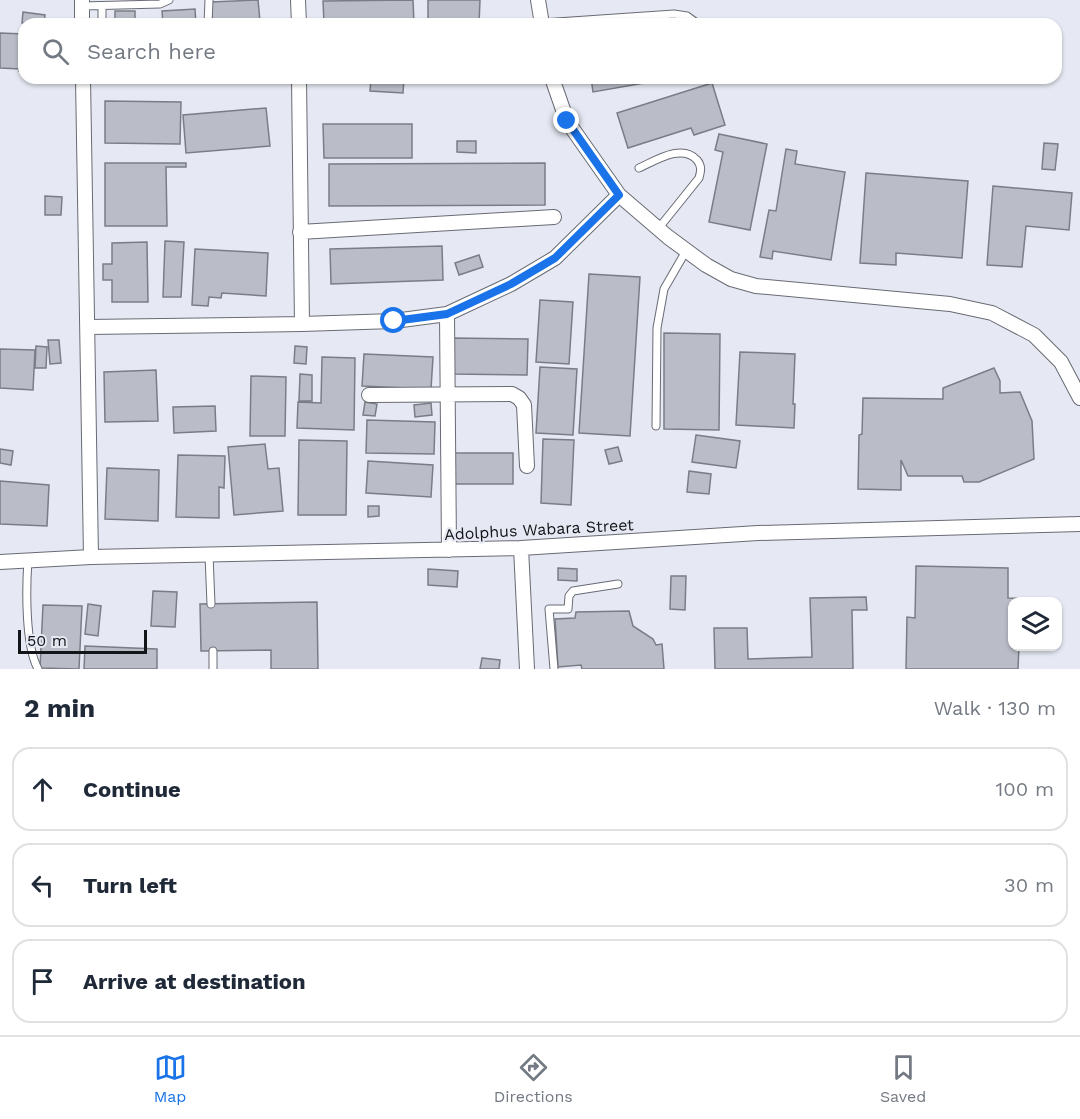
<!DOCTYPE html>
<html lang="en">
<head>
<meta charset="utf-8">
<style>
	:root { --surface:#fff; --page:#f2f2f3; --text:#1f2937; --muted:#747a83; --line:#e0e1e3; --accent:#1a73e8 }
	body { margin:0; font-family:"Work Sans",sans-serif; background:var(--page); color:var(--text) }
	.controls { position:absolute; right:18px; bottom:18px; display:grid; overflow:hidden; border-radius:12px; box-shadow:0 2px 4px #0004 }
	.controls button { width:54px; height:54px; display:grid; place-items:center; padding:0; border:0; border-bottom:2px solid var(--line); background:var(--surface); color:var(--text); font:30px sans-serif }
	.scale { position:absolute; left:18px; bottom:15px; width:129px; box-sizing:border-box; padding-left:6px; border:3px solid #131518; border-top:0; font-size:16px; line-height:21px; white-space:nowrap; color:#131518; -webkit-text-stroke:4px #e6e9f3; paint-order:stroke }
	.stop { position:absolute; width:18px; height:18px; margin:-14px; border:4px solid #1a73e8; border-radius:50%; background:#fff }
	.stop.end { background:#1a73e8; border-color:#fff; box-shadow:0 2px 6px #0008 }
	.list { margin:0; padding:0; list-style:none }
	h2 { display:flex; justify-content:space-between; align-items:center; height:78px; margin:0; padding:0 24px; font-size:26px }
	h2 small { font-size:20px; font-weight:400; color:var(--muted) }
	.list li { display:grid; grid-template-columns:39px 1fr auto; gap:18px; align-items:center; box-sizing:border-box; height:84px; margin:0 12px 12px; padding:0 12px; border:2px solid var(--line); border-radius:18px }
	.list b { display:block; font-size:22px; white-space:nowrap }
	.list em { font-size:20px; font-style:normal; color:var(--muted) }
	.icon { flex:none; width:33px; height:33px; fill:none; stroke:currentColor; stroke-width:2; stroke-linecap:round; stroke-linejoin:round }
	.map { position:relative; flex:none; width:1080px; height:669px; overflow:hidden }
	.search { position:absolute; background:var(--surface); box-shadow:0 2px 4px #0004; left:18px; right:18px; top:18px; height:66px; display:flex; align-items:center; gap:15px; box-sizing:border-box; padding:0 21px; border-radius:18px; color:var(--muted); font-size:22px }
	.sheet { height:366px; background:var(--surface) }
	nav { display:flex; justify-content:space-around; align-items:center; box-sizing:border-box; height:84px; border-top:2px solid var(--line); background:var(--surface); font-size:16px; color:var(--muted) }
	nav a { display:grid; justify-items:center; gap:3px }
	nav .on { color:var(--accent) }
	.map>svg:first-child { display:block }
</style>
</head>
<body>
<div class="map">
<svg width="1080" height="669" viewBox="0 0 1080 669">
	<rect width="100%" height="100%" fill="#e6e9f3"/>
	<path fill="#babdc7" stroke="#7a7d86" stroke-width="1.5" d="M258 0 260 21H272V24H212L211 2Z
		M413 0 414 24H324L323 1Z
		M428 0H480L479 24H428Z
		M195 9 196 24H163L162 11Z
		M115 11H135V24H115Z
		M23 12 45 15 44 24 22 23Z
		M0 33 24 34V71H19L20 69 0 68Z
		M215 78H256V79L215 81Z
		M371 78H404L403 93 370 91Z
		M591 78H673L593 92Z
		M712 83 725 125 694 135 691 128 628 148 617 113Z
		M105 101 181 102 180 144 105 143Z
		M266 108 270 146 186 153 183 115Z
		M323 124H412V158H324Z
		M719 134 767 144 750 230 709 222 723 152 715 150Z
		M457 141H476V153L457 152Z
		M1044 143 1058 144 1055 170 1042 169Z
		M786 149 797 151 795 164 845 172 831 260 773 251 772 259 760 257 769 210 776 211Z
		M105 163H186V167H166L167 226H105Z
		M545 163V205L329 206V164Z
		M866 173 968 181 962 258 896 253V265L860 263Z
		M993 186 1072 193 1069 230 1026 226 1022 267 987 265Z
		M45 196 62 197 61 215H45Z
		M165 241 184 242 181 297H163Z
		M147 242 148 302H112V280H103V264H112V243Z
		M442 246 443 280 331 284 330 249Z
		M195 249 268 253 266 296 222 293 221 298 209 297 208 306 192 305Z
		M479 255 483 267 459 275 455 263Z
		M589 274 640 277 630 436 579 433Z
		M540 300 573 302 569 364 536 362Z
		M664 333 720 334 719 430 664 429Z
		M452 338 528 339 527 375 452 374Z
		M48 340H59L61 363 50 364Z
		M36 346 47 347 46 368H35Z
		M295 346 307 347 306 364 294 363Z
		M0 349 35 350 33 390 0 388Z
		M740 352 795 354 793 404H795L794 428 736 425Z
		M364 354 433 357 431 389 362 386Z
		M322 357 355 358 354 430 297 428 298 402 321 403Z
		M540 367 577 369 573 435 536 433Z
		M994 368 1000 381V393L1020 392 1032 421 1034 459 979 482H964L962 476H908L901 460V490L858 489 859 435 862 434 863 398 943 399V388Z
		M156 370 158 421 105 422 104 372Z
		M300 374 312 375V401H299Z
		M251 376 286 377 285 436H250Z
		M365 402 377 404 375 416 363 415Z
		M431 403 432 415 415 417 414 405Z
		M215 406 216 431 174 433 173 407Z
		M367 420 435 422 434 454 366 453Z
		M696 435 740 441 736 468 692 462Z
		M543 439 574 440 571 505 541 503Z
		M299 440 347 441 346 515H298Z
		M265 444 268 469 279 468 283 511 234 515 228 447Z
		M618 447 622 461 609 464 605 450Z
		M0 449 13 451 11 465 0 463Z
		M450 453H513V484H450Z
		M178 455 225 456 224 488 219 487V518L176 517Z
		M368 461 433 465 431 497 366 493Z
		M107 468 159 470 158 521 105 519Z
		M689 471 711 474 709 494 687 492Z
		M0 481 49 485 47 526 0 524Z
		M368 506H379V516L368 517Z
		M916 566 1008 568V598L1040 599V602H1012V646H1019L1018 669H906L907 617 915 618Z
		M558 568 577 569V581L558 580Z
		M428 569 458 571 457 587 428 585Z
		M671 576H686L685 610 670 609Z
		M153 591 177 592 175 627 151 626Z
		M866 597 867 610H852L853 669H715L714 628H747L748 659 812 657 810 598Z
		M317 602 318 669H271V650L201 651 200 604Z
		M88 604 101 606 98 636 85 634Z
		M43 605 82 606 79 669 40 668Z
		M629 611 633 626 653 639 656 645 662 644 664 669H582L581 665 558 667 555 619 575 618 576 612Z
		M85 646 157 649V669H84Z
		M482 658 500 660 499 669H480Z"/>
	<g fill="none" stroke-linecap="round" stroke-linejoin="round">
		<g stroke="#696b74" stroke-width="9">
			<path id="lane" d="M82 6 160 4 169 0
				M102 6V24
				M542 23 674 14 687 16 698 24
				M208 24 209 0
				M639 168C655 161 682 143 697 160 702 166 701 171 699 178L658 229
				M656 426 657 328 664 289 686 251
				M209 555 211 604
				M28 560C26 588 25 645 38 669
				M213 651V669
				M554 669 549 609H568L569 596 573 591 618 584"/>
		</g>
		<g stroke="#696b74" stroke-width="16">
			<path id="street" d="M82 0V24
				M298 0 299 24
				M538 0 542 24
				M83 78 91 557
				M299 78 302 324
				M552 78 567 121 619 195 668 237 706 265 731 279 756 286 950 304 992 313 1034 335 1061 362 1080 398
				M300 232 554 217
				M447 314 449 550
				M88 327 302 324 394 321 447 314 511 284 555 258 619 195
				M369 395 512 394 519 398 524 405 527 466
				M521 548 527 669
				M0 562 91 557 521 548 758 533 1080 524"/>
		</g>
		<use href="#lane" stroke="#fff" stroke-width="7"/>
		<use href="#street" stroke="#fff" stroke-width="14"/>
	</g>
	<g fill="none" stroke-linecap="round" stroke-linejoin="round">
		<path stroke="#1a73e8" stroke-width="8" d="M394 321 447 314 511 284 555 258 619 195 567 121"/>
	</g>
	<g text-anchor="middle" stroke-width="4.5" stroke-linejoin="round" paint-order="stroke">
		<g font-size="16" fill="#131518" stroke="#e6e9f3">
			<text transform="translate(539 529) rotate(-3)" y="6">Adolphus Wabara Street</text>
		</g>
	</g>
</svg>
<div class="controls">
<button><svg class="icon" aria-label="layers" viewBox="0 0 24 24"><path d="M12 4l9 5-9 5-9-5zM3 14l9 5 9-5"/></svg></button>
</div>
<div class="scale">50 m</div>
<div class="stop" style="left:394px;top:321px"></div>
<div class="stop end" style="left:567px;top:121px"></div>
<div class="search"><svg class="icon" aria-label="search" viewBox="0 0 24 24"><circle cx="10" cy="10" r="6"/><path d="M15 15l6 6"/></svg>Search here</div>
</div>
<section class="sheet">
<h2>2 min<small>Walk · 130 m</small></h2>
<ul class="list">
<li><svg class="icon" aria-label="ahead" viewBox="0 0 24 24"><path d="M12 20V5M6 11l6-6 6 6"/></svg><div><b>Continue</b></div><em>100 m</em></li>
<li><svg class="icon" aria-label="left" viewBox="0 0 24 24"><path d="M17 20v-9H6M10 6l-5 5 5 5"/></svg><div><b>Turn left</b></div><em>30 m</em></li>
<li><svg class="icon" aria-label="arrive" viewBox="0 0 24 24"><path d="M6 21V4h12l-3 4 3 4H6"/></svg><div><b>Arrive at destination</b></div></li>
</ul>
</section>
<nav>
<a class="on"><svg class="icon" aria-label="map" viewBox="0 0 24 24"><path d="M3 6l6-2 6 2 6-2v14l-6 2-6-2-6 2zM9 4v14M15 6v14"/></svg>Map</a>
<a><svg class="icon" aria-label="directions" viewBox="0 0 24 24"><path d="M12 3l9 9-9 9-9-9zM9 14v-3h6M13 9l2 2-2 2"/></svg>Directions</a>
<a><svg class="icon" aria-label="saved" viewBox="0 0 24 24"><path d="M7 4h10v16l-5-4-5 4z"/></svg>Saved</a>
</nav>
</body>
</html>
